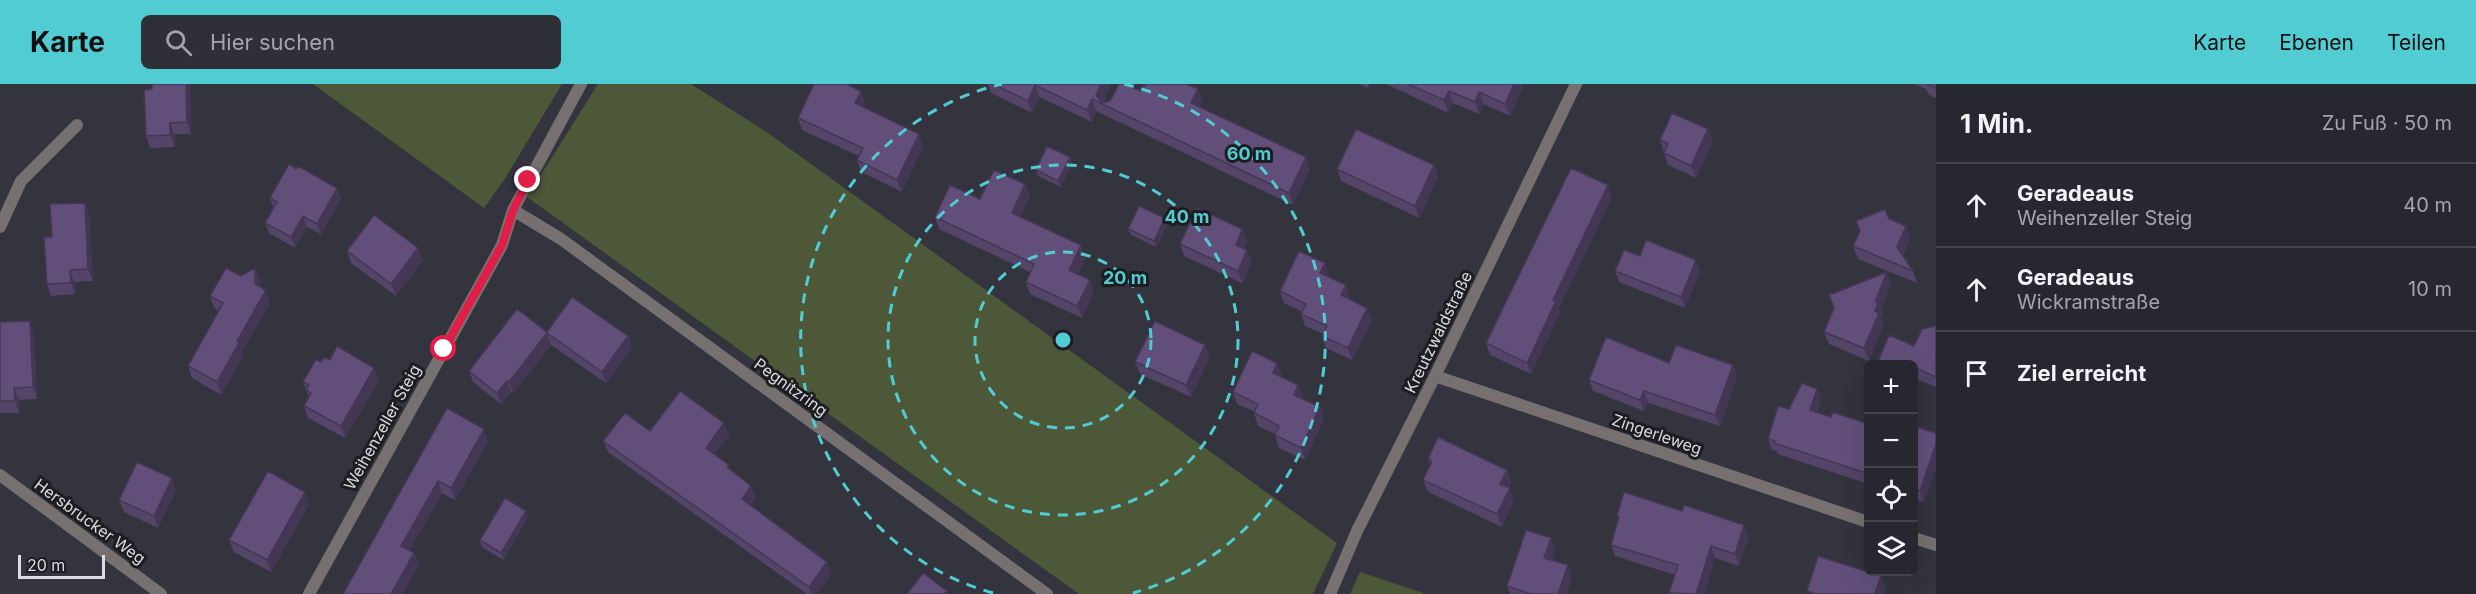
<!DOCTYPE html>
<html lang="de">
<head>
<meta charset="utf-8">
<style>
	:root { --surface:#27272f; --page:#2f2f37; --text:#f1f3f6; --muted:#a4a5aa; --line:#43444b; --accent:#51ccd3 }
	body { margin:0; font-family:Inter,sans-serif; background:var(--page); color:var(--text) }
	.controls { position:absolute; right:18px; bottom:18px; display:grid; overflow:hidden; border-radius:9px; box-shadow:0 6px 24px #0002 }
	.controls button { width:54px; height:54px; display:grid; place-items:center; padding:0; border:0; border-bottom:2px solid var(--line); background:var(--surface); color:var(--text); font:30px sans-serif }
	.scale { position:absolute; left:18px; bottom:15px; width:87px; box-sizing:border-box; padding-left:6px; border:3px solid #dbdbe3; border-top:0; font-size:16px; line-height:21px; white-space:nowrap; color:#dbdbe3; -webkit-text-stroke:4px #1c1c21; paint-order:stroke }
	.stop { position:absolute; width:18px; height:18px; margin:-14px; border:4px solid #e11d48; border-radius:50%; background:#fff }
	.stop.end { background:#e11d48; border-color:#fff; box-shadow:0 2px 6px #0008 }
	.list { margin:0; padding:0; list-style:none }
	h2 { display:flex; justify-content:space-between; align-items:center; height:78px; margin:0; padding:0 24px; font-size:26px }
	h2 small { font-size:20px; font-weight:400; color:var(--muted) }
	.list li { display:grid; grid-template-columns:39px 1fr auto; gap:18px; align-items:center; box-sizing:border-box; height:84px; padding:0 24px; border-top:2px solid var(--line) }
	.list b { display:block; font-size:22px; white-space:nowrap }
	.list p { margin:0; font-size:20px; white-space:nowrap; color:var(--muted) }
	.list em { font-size:20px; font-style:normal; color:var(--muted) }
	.icon { flex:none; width:33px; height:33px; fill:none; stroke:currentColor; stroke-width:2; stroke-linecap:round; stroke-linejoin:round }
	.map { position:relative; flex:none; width:1936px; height:510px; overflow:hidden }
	header { display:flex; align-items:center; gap:36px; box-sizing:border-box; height:84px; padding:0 30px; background:var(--accent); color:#111 }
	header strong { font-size:28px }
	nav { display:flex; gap:33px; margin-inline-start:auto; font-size:21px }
	.search { width:420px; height:54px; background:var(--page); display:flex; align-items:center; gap:15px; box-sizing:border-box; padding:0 21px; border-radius:9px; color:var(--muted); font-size:22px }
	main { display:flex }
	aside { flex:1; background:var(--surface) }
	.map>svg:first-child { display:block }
</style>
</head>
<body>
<header>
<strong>Karte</strong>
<div class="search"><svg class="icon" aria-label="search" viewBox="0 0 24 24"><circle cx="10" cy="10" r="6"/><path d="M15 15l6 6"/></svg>Hier suchen</div>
<nav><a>Karte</a><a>Ebenen</a><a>Teilen</a></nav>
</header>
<main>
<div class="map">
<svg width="1936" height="510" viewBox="0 0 1936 510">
	<rect width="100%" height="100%" fill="#34343f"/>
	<path fill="#4c5838" d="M313 0H562L504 96 484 124Z
		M598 0H691L768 49 1337 459 1313 510H1079L527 113Z
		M1360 488 1426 510H1350Z"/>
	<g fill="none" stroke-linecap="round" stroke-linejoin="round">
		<path stroke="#777071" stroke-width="12" d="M513 126 561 155 1047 510
			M0 143 21 97 77 41
			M1435 292 1868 438
			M0 391 161 510
			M1914 454 1936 461
			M309 510 502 161 513 126 581 0
			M1330 510 1357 447 1435 292 1576 0"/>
	</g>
	<path fill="#534468" d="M190 0 191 50H174L175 63 150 64 146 52 152 5Z
		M988 0H1109L1110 2 1103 19 1110 17 1140 7 1145 2 1198 5 1202 17 1199 23 1310 85 1293 121 1096 27 1092 38 1039 13 1032 29 991 9Z
		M1359 0H1369L1368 4Z
		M1386 0H1524L1510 32 1484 20 1479 30 1453 19 1448 29Z
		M1915 0H1936V14L1929 11 1926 5Z
		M861 7 865 19 863 23 923 62 902 108 861 88 857 76 859 72 802 46 798 34Z
		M1660 56 1713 57 1696 94 1668 81Z
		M1070 73 1072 79 1061 103 1038 92 1036 86Z
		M1434 81 1438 93 1419 134 1341 97 1337 85Z
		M296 85 337 104 341 115 321 150 307 143 295 164 269 149 265 139 273 123 270 114Z
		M1025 100 1030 112 1020 133 1086 173 1078 190 1094 208 1082 234 1030 210 1026 198 1030 188 939 145 935 133 980 115Z
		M1612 113 1559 224 1560 229 1531 290 1490 271 1486 259Z
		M89 130 93 197 74 198 75 210 51 212 47 200 52 153Z
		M1889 135 1906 142 1910 154 1903 172 1913 187 1917 199 1858 175 1853 162 1860 148 1856 137Z
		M1167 141 1156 163 1131 151 1128 145Z
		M1242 145 1247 158 1244 164 1247 166 1252 178 1242 199 1184 172 1180 160Z
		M347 167 423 176 396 212 351 179Z
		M1640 172 1700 187 1685 224 1619 198 1615 187Z
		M255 184 260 196V203L270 219 242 267 244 271 221 311 192 294 188 282 219 227 214 224 210 212Z
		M1329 191 1328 193 1350 213 1349 215 1367 224 1372 236 1352 276 1326 264 1322 252 1323 250 1305 242 1301 230 1302 228 1284 219 1280 207Z
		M1891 200 1881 226 1883 231 1881 235 1883 241 1869 277 1829 260 1824 248 1834 225 1829 211Z
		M0 238 34 249 37 315 19 316V329H0Z
		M1936 242V303L1914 294V262Z
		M547 248 628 252 632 264 606 299 551 261 513 309 511 308 501 320 473 298 469 287Z
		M1210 273 1191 313 1140 290 1135 278Z
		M330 276 374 284 379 296 345 354 308 334 304 322 309 313 303 298 321 278Z
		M1669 279 1733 281 1737 292 1720 342 1648 319 1644 327 1593 307 1589 296Z
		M1282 291 1281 293 1298 301 1303 313 1302 315 1320 323 1324 335 1305 376 1279 364 1275 351V350L1258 342 1254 329 1255 328 1237 320 1233 308Z
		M1821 316 1817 328 1831 333 1869 340V400L1778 370 1777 367 1772 366 1768 355 1789 325Z
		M447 324 488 357 455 416 442 409 409 467 414 469 419 481 402 510H343Z
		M1914 342 1936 349V382L1924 418 1914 415Z
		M650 347 729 351 714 370 732 387 756 413 750 421 827 478 831 490 817 510H807L608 368 603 357Z
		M1428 375 1507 386 1511 398 1509 404 1514 416 1502 443 1428 408 1423 396 1430 381Z
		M176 406 158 444 124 428 119 416Z
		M309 420 271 488 234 468 229 456Z
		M1617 431 1749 453 1739 482 1715 474 1704 510H1669L1675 491 1615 472 1611 461 1619 436Z
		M528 433 503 476 482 463 480 456Z
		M1555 466 1552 476 1572 493 1567 510H1510L1507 502Z"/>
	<path fill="#443755" d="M186 0H190L191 50 187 38Z
		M1101 0H1109L1110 2 1102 20 1096 11Z
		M1514 0H1524L1510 32 1505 20Z
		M1035 1 1039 13 1032 29 1028 17Z
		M1198 5 1202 17 1195 31 1191 19Z
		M861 7 865 19 859 31 855 19Z
		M1449 7 1453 19 1448 29 1444 16Z
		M1479 8 1484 20 1479 30 1475 18Z
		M1092 15 1096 27 1092 38 1087 26Z
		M170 39 174 50 175 63 170 51Z
		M1708 45 1713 57 1696 94 1691 82Z
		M919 50 923 62 902 108 897 96Z
		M1070 73 1072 79 1061 103 1058 97Z
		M1306 73 1310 85 1293 121 1289 109Z
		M1434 81 1438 93 1419 134 1415 122Z
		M1025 100 1030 112 1016 141 1012 129Z
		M1608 101 1612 113 1559 224 1560 229 1531 290 1527 279 1553 216Z
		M337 104 341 115 321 150 317 140Z
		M85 119 89 130 93 197 88 185Z
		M303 132 307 143 295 164 291 153Z
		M1165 134 1167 141 1156 163 1154 157Z
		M1906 142 1910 154 1901 175 1897 163Z
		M1242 145 1247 158 1240 173 1236 161Z
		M1081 161 1086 173 1074 199 1069 186Z
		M418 164 423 176 396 212 391 200Z
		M1247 166 1252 178 1242 199 1238 187Z
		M1696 176 1700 187 1685 224 1681 213Z
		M1325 179 1329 191 1324 201 1320 189Z
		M255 184 260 196V212L255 200Z
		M70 186 74 198 75 210 71 199Z
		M1887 188 1891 200 1881 226 1883 231 1881 235 1883 241 1869 277 1864 264 1875 227V218Z
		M1090 196 1094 208 1082 234 1077 222Z
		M1346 201 1350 213 1346 223 1341 211Z
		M266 206 270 219 242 267 244 271 221 311 217 298 237 257Z
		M1367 224 1372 236 1352 276 1348 264Z
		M30 237 34 249 37 315 33 303Z
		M547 249 551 261 513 309 509 298Z
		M628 252 632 264 606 299 602 288Z
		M1205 261 1210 273 1191 313 1186 301Z
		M1277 279 1282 291 1277 301 1273 289Z
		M1733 281 1737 292 1720 342 1715 331Z
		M374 284 379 296 345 354 341 342Z
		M507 297 511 308 501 320 497 309Z
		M1298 301 1303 313 1298 323 1294 311Z
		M14 304 19 316V329L15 317Z
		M1817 305 1821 316 1814 337 1810 326Z
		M1644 307 1648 319 1644 327 1640 316Z
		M1320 323 1324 335 1305 376 1301 364Z
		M724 339 729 351 710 375 706 364Z
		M484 345 488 357 455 416 451 404Z
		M1936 360V382L1924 418 1920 407Z
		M1507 386 1511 398 1505 412 1500 400Z
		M172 394 176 406 158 444 154 432Z
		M438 397 442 409 405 474 401 462Z
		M751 402 756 413 746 426 742 415Z
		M1510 404 1514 416 1502 443 1497 430Z
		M305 408 309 420 271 488 267 476Z
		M526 427 528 433 503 476 501 469Z
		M1744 441 1749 453 1739 482 1735 470Z
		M1551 454 1555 466 1549 486 1544 474Z
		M1711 462 1715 474 1704 510H1696Z
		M414 469 419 481 402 510H391Z
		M827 478 831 490 817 510H812L809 503Z
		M1568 481 1572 493 1567 510H1558Z
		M1881 492 1885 504 1883 510H1875Z"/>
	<path fill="#614f79" stroke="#443755" stroke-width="1.5" d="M152 0H186L187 38 170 39V51L146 52 144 6 152 5Z
		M814 0H846L861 7 855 19 919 50 897 96 857 76 863 64 798 34Z
		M993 0H1101L1096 11 1102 19 1110 17 1119 0H1125L1140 7 1143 1 1145 2 1146 0H1186L1198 5 1191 19 1306 73 1289 109 1092 15 1087 26 1035 1 1028 17Z
		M1408 0H1514L1505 20 1479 8 1475 18 1449 7 1444 16Z
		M1927 0H1936V4Z
		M1672 29 1708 45 1691 82 1664 69 1668 59 1660 56Z
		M1356 45 1434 81 1415 122 1337 85Z
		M1047 62 1070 73 1058 97 1036 86Z
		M289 80 296 85 298 82 337 104 317 140 303 132 291 153 265 139 277 118 270 114Z
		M1571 84 1608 101 1553 216 1556 217 1527 279 1486 259Z
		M994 86 1025 100 1012 129 1081 161 1069 186 1090 196 1077 222 1026 198 1034 180 935 133 950 101 980 115Z
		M85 119 88 185 70 186 71 199 47 200 44 153H52L50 120Z
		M1139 122 1165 134 1154 157 1128 145Z
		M1197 124 1242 145 1236 161 1247 166 1238 187 1180 160Z
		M1885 125 1889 135 1906 142 1897 163 1913 187 1853 162 1860 147 1856 137Z
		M374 131 418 164 391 200 347 167Z
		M1646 156 1696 176 1681 213 1615 187 1624 166 1640 172Z
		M1299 167 1325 179 1320 189 1346 201 1341 211 1367 224 1348 264 1322 252 1327 242 1301 230 1306 220 1280 207Z
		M226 184 241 192 255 184V200L266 206 237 257 239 259 217 298 188 282 223 219 210 212Z
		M1887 188 1875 218 1878 219 1875 227 1879 229 1864 264 1824 248 1834 224 1829 211Z
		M572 213 628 252 602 288 547 249 509 298 507 297 497 309 469 287 517 225 547 248Z
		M30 237 33 303 14 304 15 317H0V238Z
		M1155 237 1205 261 1186 301 1135 278Z
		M1936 242V293L1914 283V280H1877L1889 251 1914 262 1922 245Z
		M1606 253 1669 279 1676 261 1733 281 1715 331 1644 307 1640 316 1589 296Z
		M337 262 374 284 341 342 304 322 311 309 306 306 309 301 303 298 316 275 321 278 324 273 330 276Z
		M1252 267 1277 279 1273 289 1298 301 1294 311 1320 323 1301 364 1275 351 1279 342 1254 329 1258 320 1233 308Z
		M1802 299 1817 305 1810 326 1831 333 1832 328 1869 340V390L1774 359 1775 357 1768 355 1778 322 1789 325Z
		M680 307 724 339 706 364 729 381 727 383 751 402 742 415 827 478 809 503 603 357 625 329 650 347Z
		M447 324 484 345 451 404 438 397 401 462 414 469 391 510H343Z
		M1914 342 1936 349V360L1920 407 1914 405Z
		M1438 353 1507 386 1500 400 1510 404 1497 430 1423 396 1432 377 1428 375Z
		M137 378 172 394 154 432 119 416Z
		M268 387 305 408 267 476 229 456Z
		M1624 408 1682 427 1684 421 1744 441 1735 470 1711 462 1696 510 1669 509 1678 481 1611 461 1619 433 1617 431Z
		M505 414 526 427 501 469 480 456Z
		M1526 446 1551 454 1544 474 1568 481 1558 510H1531L1507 502Z
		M1818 472 1881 492 1875 510H1816L1807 507Z
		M923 489 947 507 945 509 946 510H907Z"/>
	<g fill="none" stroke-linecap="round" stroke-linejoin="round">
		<path stroke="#e11d48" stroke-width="8" d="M444 265 502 161 513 126 528 96"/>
	</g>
	<g fill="none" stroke="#51ccd3" stroke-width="3" stroke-dasharray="10 8">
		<circle cx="1063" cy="256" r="88"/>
		<circle cx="1063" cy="256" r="175"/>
		<path d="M993 509A263 263 0 0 1 1002 0M1124 0A263 263 0 0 1 1133 509"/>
	</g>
	<g text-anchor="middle" stroke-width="6" stroke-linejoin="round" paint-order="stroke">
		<g font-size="16" fill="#dbdbe3" stroke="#1c1c21">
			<text transform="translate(1438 248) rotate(-64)" y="6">Kreutzwaldstraße</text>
			<text transform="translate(791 303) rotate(36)" y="6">Pegnitzring</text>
			<text transform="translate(382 343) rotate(-61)" y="6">Weihenzeller Steig</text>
			<text transform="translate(1657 350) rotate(19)" y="6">Zingerleweg</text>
			<text transform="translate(90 437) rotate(36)" y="6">Hersbrucker Weg</text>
		</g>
	</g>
	<circle cx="1063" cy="256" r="9" fill="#51ccd3" stroke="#1c1c21" stroke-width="3"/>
	<g font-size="18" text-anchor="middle" font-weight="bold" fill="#51ccd3" stroke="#1c1c21" stroke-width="6" stroke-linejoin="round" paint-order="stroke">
		<text x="1249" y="76">60 m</text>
		<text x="1187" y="139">40 m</text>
		<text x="1125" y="200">20 m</text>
	</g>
</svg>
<div class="controls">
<button>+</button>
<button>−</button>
<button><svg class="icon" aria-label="locate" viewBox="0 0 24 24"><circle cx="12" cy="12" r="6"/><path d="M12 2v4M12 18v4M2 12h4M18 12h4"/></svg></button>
<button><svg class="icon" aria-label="layers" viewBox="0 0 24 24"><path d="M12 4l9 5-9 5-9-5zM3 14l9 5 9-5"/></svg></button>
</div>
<div class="scale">20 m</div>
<div class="stop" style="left:444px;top:265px"></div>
<div class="stop end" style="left:528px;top:96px"></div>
</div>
<aside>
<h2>1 Min.<small>Zu Fuß · 50 m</small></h2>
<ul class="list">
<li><svg class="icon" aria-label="ahead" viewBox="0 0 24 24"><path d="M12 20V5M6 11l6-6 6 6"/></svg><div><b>Geradeaus</b><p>Weihenzeller Steig</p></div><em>40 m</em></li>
<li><svg class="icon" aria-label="ahead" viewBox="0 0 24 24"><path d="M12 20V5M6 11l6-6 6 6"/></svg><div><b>Geradeaus</b><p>Wickramstraße</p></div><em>10 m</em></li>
<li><svg class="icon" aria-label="arrive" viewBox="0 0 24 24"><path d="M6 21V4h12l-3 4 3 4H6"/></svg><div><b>Ziel erreicht</b></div></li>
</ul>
</aside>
</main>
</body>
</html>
